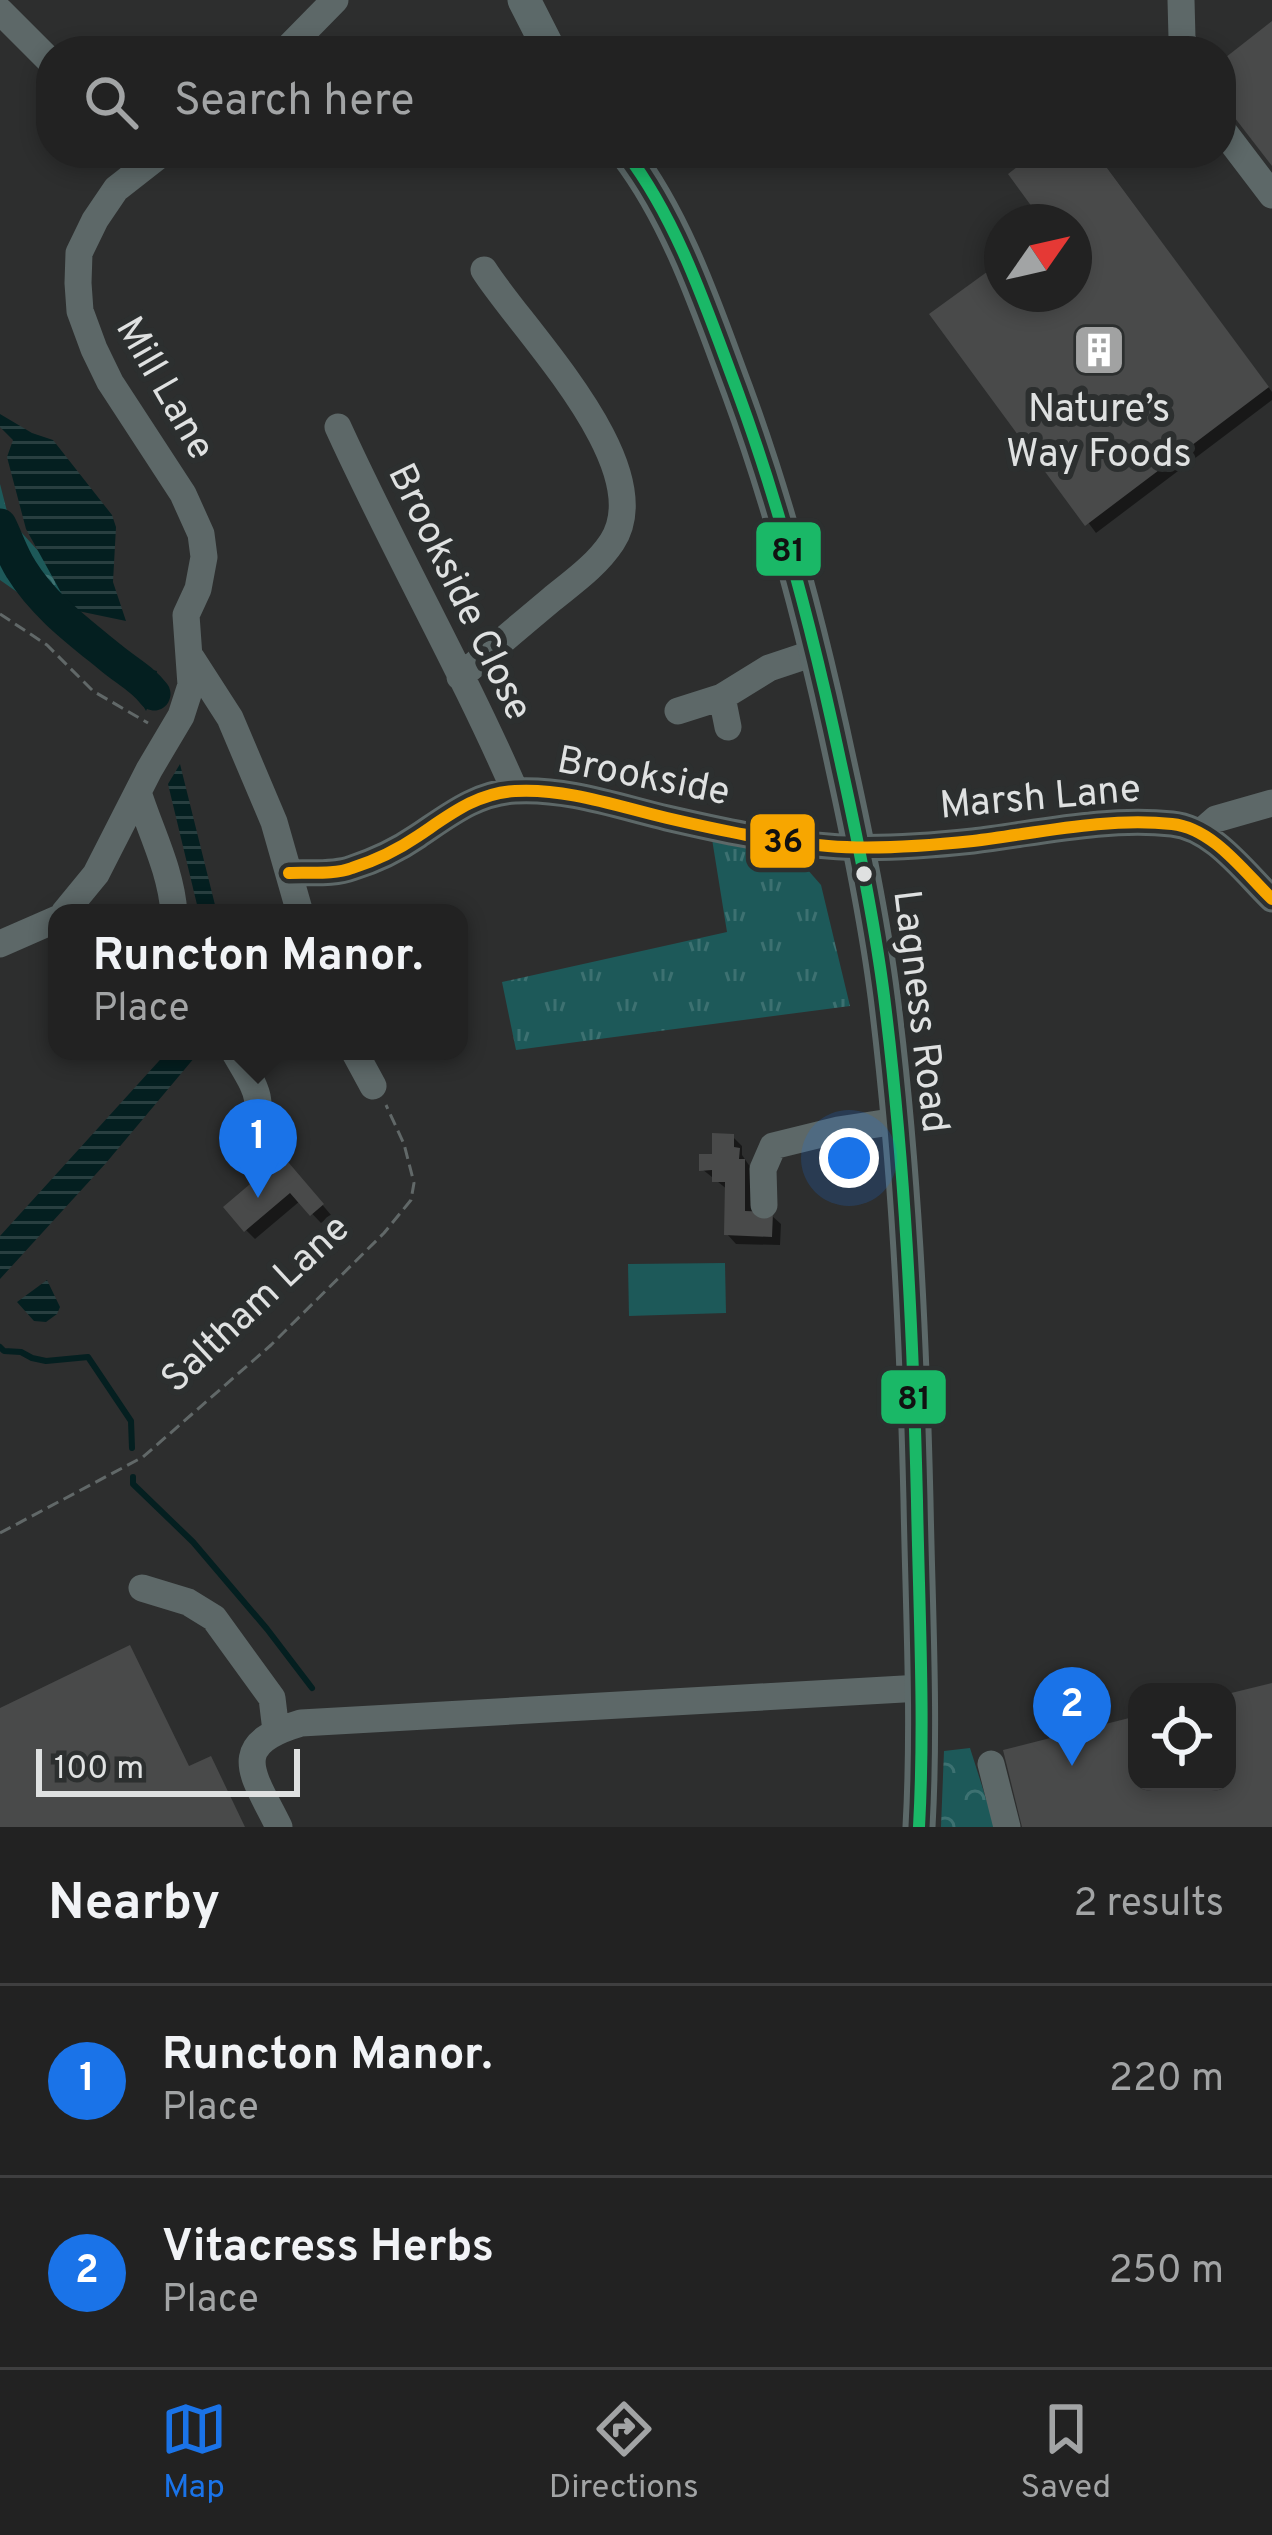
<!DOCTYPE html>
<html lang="en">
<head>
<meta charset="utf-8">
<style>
	:root { --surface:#222; --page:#2e2f2f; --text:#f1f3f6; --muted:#a2a4a5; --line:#3f3f40; --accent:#1a73e8 }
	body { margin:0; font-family:Overpass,sans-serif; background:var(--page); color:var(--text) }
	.controls { position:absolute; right:36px; bottom:36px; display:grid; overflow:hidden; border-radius:24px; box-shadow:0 6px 18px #0003 }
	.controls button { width:108px; height:108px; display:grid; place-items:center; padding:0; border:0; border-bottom:3px solid var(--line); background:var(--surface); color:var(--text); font:60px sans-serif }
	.compass { position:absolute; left:984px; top:204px; width:108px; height:108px; border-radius:50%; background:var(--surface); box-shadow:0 6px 18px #0003; rotate:56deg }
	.scale { position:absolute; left:36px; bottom:30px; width:264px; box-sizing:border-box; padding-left:12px; border:6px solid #dfe1e1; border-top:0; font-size:33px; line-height:42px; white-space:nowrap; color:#dfe1e1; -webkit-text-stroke:9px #2c2f2f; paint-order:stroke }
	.you { position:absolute; left:849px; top:1158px; width:42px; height:42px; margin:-30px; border:9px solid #fff; border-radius:50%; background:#1a73e8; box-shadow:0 0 0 18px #1a73e833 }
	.badge { display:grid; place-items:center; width:78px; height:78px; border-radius:50%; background:var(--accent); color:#fff; font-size:39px; font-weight:700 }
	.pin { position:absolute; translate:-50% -99px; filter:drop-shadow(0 3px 6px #0008) }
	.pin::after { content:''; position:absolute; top:63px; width:42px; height:36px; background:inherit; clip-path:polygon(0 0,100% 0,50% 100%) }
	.popup { position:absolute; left:48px; top:904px; width:420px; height:156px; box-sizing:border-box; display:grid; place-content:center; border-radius:24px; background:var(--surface); filter:drop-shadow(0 3px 9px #0005); font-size:39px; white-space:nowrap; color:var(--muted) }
	.popup b { font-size:45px; color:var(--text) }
	.popup::after { content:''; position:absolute; left:50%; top:100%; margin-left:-24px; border:24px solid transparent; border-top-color:var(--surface) }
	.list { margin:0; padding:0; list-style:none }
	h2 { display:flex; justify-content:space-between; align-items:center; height:156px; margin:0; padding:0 48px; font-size:51px }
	h2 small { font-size:39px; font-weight:400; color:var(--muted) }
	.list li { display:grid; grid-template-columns:78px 1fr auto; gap:36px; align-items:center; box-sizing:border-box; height:192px; padding:0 48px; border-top:3px solid var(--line) }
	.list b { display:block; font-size:45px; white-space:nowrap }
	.list p { margin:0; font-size:39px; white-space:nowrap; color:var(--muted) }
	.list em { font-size:39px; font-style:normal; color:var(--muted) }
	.icon { flex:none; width:66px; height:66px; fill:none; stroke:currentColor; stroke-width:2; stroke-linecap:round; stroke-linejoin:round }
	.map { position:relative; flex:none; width:1272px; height:1827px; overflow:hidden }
	.search { position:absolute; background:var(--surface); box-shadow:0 6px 18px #0003; left:36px; right:36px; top:36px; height:132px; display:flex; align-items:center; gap:30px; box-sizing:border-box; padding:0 42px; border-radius:48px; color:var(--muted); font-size:45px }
	.sheet { height:540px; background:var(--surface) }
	nav { display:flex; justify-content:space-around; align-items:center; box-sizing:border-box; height:168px; border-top:3px solid var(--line); background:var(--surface); font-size:33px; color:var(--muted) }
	nav a { display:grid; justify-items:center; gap:6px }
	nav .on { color:var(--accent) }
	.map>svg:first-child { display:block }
</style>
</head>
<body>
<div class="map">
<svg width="1272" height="1827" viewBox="0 0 1272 1827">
	<defs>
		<pattern id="grass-tufts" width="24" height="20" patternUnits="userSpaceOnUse" patternTransform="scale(3)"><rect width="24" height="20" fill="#1d5959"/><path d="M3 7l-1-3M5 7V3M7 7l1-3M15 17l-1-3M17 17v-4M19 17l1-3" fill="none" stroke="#3d7171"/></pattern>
		<pattern id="forest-crowns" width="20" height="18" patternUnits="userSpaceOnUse" patternTransform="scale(3)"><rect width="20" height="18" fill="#1d5959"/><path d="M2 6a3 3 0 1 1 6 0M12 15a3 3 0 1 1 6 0" fill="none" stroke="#3d7171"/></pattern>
		<pattern id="water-rules" width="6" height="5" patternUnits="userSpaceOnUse" patternTransform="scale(3)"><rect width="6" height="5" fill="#041f20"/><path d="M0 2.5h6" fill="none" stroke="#283f40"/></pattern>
	</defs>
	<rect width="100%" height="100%" fill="#2d2e2e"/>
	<path fill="url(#grass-tufts)" d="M712 839 800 861 821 885 850 1006 516 1050 502 982 727 932Z"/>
	<path fill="url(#forest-crowns)" d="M0 484 9 519 77 593 60 622 0 580Z
		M970 1748 995 1827H941L944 1751Z"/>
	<path fill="#1d5959" d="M725 1263 726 1313 629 1316 628 1264Z"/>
	<path fill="url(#water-rules)" d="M0 414 32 433 53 440 112 515 116 527 113 582 126 621 78 611 64 598 26 529 7 457 13 440 0 427Z
		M129 656 139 659 144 668 157 671 154 694 146 711 127 677 118 671Z
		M180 764 217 913H199L168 784Z
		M168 1051H200L106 1163 0 1279V1236Z
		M47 1280 60 1307 57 1314 46 1322 34 1321 17 1302Z"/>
	<path fill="#0007" d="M1040 153H1096L1272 392V400L1096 533 933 314 1002 265V294H1074V222H1047Z
		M733 1137 742 1146V1155L753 1171 771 1215 781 1224 780 1245 736 1244 727 1234 728 1190 702 1169Z
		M292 1169 331 1215 321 1223 300 1201 255 1239 246 1230Z"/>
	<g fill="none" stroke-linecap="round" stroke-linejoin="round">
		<path stroke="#041f20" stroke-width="6" d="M0 1347 4 1351 21 1352 32 1358 46 1361 88 1357 131 1421 132 1448
			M133 1477V1484L193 1542 267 1629 312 1688"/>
		<path stroke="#041f20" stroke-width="33" d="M0 525C7 539 12 555 21 569 43 605 78 631 110 657 125 670 142 678 154 694"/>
	</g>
	<path fill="#494a4a" d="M1272 21V166L1221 100V61Z
		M1035 153H1096L1269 387 1085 526 929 314 1002 261V294H1074V222H1043L1008 174Z
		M712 1133 734 1134V1147L740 1148 739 1159H745V1211L773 1212 772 1237 724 1235 725 1182H712V1170L699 1171V1154H712Z
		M283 1156 324 1204 310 1216 290 1193 244 1232 223 1207Z
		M130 1645 189 1766 211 1756 245 1827H0V1708Z
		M1272 1683V1827H1022L1003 1750 1137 1716V1782H1227V1694Z"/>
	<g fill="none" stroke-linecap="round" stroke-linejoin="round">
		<path stroke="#616868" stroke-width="3" stroke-dasharray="12 6" stroke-linecap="butt" d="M0 614 47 645 93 691 148 723
			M0 1533 143 1457 271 1345 384 1233 411 1200 414 1183 404 1144 386 1105"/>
		<path stroke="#5d6868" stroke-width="27" d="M1181 0 1182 38 1187 51
			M0 11 51 62
			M285 51 335 0
			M1221 128 1272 195
			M338 427C394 550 461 667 515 791
			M192 659 230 718 274 822 300 913
			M460 677C490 651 521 625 552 599 573 582 597 565 612 542 661 467 522 330 484 270
			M722 697 728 727
			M678 711 722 697 769 668 817 652
			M138 792C151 833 171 870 174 913
			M1200 833 1216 819 1272 803
			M289 873C309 872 334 875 352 868 374 861 399 849 418 836 448 816 476 793 515 791 566 788 617 806 667 818 719 830 774 842 828 846 875 850 926 846 973 841 1038 833 1106 817 1172 824 1213 828 1245 873 1272 899
			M64 913 96 874 149 770 181 716 191 685 186 615 198 589 204 557 201 534 183 494 110 382 94 349 80 311 78 283 79 253 95 220 116 189 162 153
			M0 944 57 919
			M234 1051C256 1090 269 1100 246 1144
			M354 1051 373 1086
			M764 1205 763 1169 773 1146 838 1130 897 1121
			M142 1588 188 1602 214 1618 272 1698 276 1731
			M991 1764 1007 1827
			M279 1827C253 1774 226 1745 301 1723L921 1688"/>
		<path stroke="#5c6969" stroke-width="33" d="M524 0 550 51
			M626 153C678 221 707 310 737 390 782 512 814 637 841 764 858 841 874 918 884 996 905 1163 913 1333 917 1501 919 1610 925 1719 919 1827"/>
		<g stroke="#2c2f2f" stroke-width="21">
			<path id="bus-1" d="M626 153C678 221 707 310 737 390 782 512 814 637 841 764 858 841 874 918 884 996 905 1163 913 1333 917 1501 919 1610 925 1719 919 1827"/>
		</g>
		<g stroke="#2c2f2f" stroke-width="21">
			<path id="bus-2" d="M289 873C309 872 334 875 352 868 374 861 399 849 418 836 448 816 476 793 515 791 566 788 617 806 667 818 719 830 774 842 828 846 875 850 926 846 973 841 1038 833 1106 817 1172 824 1213 828 1245 873 1272 899"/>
		</g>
		<use href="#bus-1" stroke="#1ab867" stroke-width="12"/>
		<use href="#bus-2" stroke="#f7a600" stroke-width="12"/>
	</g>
	<defs>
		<g id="building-square" transform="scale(2.7)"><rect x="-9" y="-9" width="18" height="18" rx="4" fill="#a1a2a2" stroke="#2c2f2f"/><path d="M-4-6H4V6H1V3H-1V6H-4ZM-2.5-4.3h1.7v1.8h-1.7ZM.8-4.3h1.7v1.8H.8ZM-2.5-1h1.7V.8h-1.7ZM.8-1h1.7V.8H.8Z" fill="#fff"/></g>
	</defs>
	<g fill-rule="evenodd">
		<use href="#building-square" x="1099" y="350"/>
	</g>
	<circle fill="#dfe1e1" stroke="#2c2f2f" stroke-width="4.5" cx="864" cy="874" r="10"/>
	<g text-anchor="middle" stroke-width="12" stroke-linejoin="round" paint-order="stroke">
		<g font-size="39" fill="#dfe1e1" stroke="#2c2f2f">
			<text transform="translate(167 387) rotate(60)" y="14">Mill Lane</text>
			<text transform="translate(462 591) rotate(64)" y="14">Brookside Close</text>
			<text transform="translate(644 774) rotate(11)" y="14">Brookside</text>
			<text transform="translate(1040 795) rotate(-5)" y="14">Marsh Lane</text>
			<text transform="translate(923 1011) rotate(83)" y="14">Lagness Road</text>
			<text transform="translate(254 1302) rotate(-43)" y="14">Saltham Lane</text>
		</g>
		<g font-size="39" fill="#dfe1e1" stroke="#2c2f2f">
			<text x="1099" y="421">Nature’s<tspan x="1099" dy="45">Way Foods</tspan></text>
		</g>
	</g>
	<g stroke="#2c2f2f" stroke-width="4.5">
		<rect x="754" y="520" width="69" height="58" rx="12" fill="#1ab867"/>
		<rect x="748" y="812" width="69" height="58" rx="12" fill="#f7a600"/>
		<rect x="879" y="1368" width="69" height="58" rx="12" fill="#1ab867"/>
	</g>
	<g font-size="33" text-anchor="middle" font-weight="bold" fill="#111">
		<text x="788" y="561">81</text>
		<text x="783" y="852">36</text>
		<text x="914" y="1409">81</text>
	</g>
</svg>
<div class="controls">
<button><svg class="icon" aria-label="locate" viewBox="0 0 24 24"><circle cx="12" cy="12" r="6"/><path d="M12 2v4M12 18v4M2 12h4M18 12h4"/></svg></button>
</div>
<svg class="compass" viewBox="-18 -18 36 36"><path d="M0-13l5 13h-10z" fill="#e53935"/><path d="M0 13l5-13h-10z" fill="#a2a4a5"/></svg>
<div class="scale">100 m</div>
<div class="you"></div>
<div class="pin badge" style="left:258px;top:1198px">1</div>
<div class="popup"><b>Runcton Manor.</b>Place</div>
<div class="pin badge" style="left:1072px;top:1766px">2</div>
<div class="search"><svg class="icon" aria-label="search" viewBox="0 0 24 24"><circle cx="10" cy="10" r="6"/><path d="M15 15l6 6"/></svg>Search here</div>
</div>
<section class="sheet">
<h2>Nearby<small>2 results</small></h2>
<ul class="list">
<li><span class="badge">1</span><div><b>Runcton Manor.</b><p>Place</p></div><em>220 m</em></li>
<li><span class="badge">2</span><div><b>Vitacress Herbs</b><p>Place</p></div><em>250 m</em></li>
</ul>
</section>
<nav>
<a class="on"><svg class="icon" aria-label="map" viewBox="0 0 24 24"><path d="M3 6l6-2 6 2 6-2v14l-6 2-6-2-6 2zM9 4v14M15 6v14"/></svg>Map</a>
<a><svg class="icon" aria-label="directions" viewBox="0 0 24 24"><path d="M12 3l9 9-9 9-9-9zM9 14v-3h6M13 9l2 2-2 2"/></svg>Directions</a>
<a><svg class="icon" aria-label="saved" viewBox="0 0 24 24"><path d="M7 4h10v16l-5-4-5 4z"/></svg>Saved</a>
</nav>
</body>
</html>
